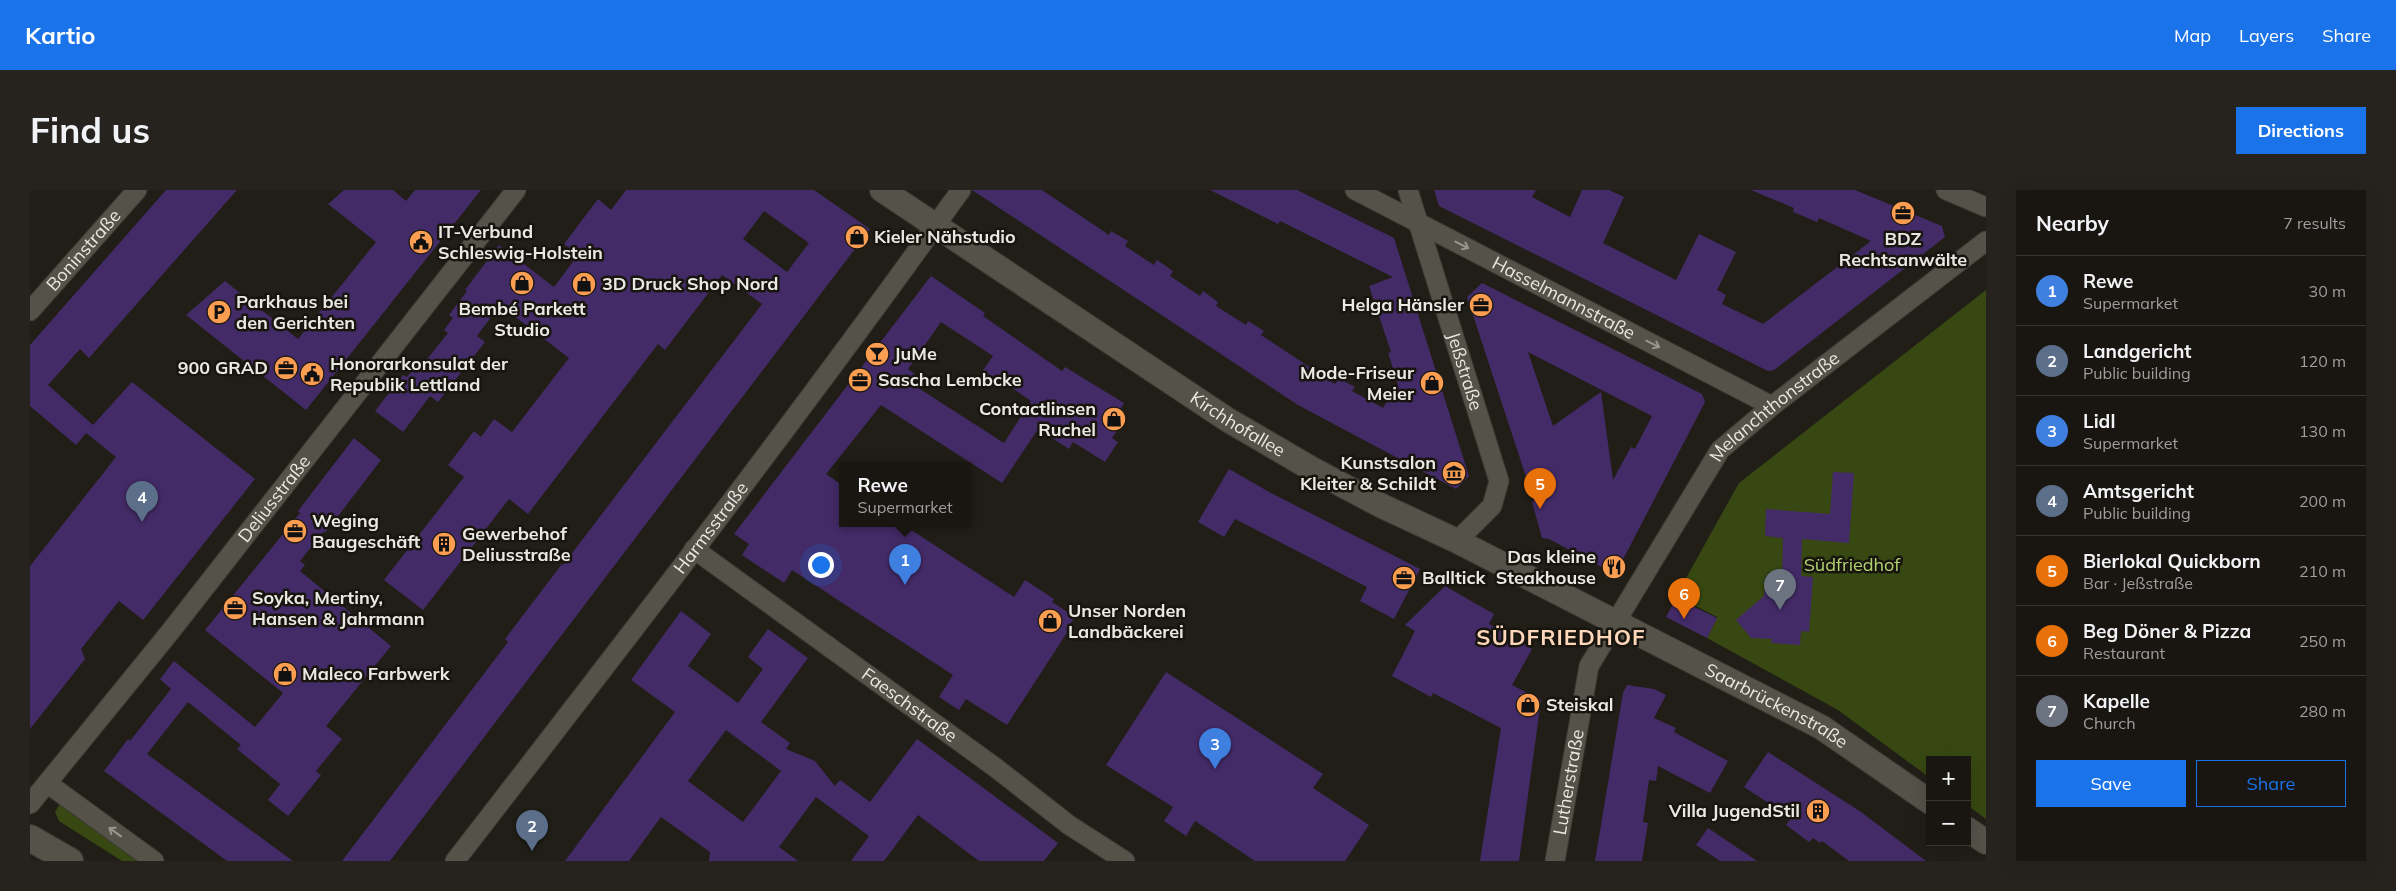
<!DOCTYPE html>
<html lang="en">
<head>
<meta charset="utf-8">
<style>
	:root { --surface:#191611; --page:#26231f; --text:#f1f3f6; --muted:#9f9f9f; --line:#373531; --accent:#1a73e8 }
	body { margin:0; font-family:Mulish,sans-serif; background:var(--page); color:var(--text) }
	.controls { position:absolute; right:15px; bottom:15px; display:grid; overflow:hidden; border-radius:0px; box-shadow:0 5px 20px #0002 }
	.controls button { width:45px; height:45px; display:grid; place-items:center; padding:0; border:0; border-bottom:1px solid var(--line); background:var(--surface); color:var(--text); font:25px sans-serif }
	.you { position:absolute; left:790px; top:374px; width:18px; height:18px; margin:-12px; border:4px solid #fff; border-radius:50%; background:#1a73e8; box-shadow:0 0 0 8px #1a73e833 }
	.badge { display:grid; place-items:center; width:32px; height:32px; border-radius:50%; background:var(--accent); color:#fff; font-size:16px; font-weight:700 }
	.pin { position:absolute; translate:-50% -41px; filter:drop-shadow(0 1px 2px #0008) }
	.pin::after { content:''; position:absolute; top:26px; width:18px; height:15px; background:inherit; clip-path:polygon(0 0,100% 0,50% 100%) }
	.popup { position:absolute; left:809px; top:272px; width:132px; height:65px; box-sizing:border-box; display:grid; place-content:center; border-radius:0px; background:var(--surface); filter:drop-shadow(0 1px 4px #0005); font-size:16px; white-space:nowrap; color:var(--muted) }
	.popup b { font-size:19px; color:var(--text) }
	.popup::after { content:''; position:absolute; left:50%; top:100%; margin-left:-10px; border:10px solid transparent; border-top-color:var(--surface) }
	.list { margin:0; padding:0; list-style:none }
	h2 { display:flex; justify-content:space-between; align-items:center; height:65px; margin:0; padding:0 20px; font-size:21px }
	h2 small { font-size:16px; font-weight:400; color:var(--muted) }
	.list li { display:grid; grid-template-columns:32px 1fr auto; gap:15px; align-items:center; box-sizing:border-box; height:70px; padding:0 20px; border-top:1px solid var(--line) }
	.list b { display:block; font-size:19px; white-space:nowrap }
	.list p { margin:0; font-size:16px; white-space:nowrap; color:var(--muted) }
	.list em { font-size:16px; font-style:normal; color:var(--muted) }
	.actions { display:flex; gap:10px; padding:15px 20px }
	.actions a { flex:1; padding:11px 0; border:1px solid var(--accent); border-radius:0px; text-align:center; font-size:18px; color:var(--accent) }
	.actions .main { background:var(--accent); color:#fff }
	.map { position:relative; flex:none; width:1956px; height:671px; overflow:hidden; border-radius:0px }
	header { display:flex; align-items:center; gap:30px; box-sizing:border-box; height:70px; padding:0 25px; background:var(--accent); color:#fff }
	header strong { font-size:24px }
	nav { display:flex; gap:28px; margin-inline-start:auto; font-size:18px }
	.intro { display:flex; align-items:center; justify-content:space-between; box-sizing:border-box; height:120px; padding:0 30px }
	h1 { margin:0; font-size:35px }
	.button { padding:12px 22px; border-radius:0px; background:var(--accent); color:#fff; font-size:18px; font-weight:700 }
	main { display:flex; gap:30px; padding:0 30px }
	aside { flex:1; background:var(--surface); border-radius:0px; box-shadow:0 5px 20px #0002 }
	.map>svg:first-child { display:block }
</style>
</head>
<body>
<header>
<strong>Kartio</strong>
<nav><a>Map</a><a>Layers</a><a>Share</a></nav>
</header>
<div class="intro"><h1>Find us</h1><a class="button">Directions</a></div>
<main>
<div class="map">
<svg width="1956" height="671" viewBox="0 0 1956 671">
	<rect width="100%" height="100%" fill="#211e17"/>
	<path fill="#374812" d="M1956 100V629L1937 615V570H1900V588L1808 520 1677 448 1687 427 1646 406 1709 293Z
		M30 614 114 671H92L29 631 25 622Z"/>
	<path fill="#432b67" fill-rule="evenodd" d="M136 0H207L59 168 50 159 18 195 63 235 102 192 225 289 113 430 89 411 51 459 55 469 0 539V376L86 267 56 243 46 255 0 216V155Z
		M314 0H363L376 11 385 0H451L276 220 156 125 195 91 268 149 346 52 298 14Z
		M596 0H784L840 39 360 671H312L478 452 475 449 532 374 533 375 732 114 692 85 635 160 628 154 498 324 479 309 393 420 354 390 434 287 418 275 444 241 451 247 464 229 482 242 539 168 470 115 447 146 455 152 408 212 400 206 373 242 345 221 373 185 377 187 386 175 390 178 418 143 414 140 423 128 419 125 437 101 435 100 469 55 524 97 548 65 534 54 568 9 581 20ZM734 21 779 53 757 82 713 49Z
		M942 0H1012L1079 45 1081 41 1098 51 1095 56 1124 75 1127 70 1143 81 1140 86 1170 106 1173 101 1188 112 1186 116 1216 135 1218 131 1234 141 1231 145 1305 194 1308 188 1325 197 1322 201 1353 218 1368 194 1358 163 1361 162 1339 96 1363 87 1250 31 1248 34 1180 0H1267L1364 48 1439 286 1426 299 1268 215Z
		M1404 0H1506L1502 7 1540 27 1552 0H1579L1594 7 1573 53 1646 90 1669 44 1706 62 1687 100 1696 105 1692 114 1733 134 1841 51 1789 28 1787 32 1763 22 1764 18 1721 0H1825L1912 36 1915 47 1744 180 1738 181 1409 16Z
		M901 86 955 123 953 126 1032 181 1035 177 1094 213 1088 223 1096 228 1082 248 1088 252 1075 272 1043 252 1039 259 1008 239 972 293 851 215 796 284 812 295V334H872L984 407 995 390 1024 409 1022 412 1045 427 1036 440 1038 441 977 535 936 509 929 520 909 507 923 485 762 380 754 393 712 365 719 354 704 344ZM911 132 963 166 951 183 969 195 972 191 1001 211 974 253 882 194 887 186 878 179Z
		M1452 93 1672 204 1675 212 1588 379 1581 382 1519 349 1512 348 1502 312 1504 311 1437 107ZM1498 162 1622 226 1605 259 1601 257 1583 290 1571 202 1523 236Z
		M324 248 351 270 295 343 294 341 270 371 275 375 270 381 361 456 296 536 312 549 286 581 291 585 258 626 238 610 250 594 207 559 211 555 158 512 117 564 263 671H197L74 581 98 549 100 551 141 499 130 489 144 471 225 537 253 503 175 440 270 323 268 321Z
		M1199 279 1241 303 1390 379 1364 429 1330 411 1337 397 1205 329 1194 347 1168 332Z
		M1803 282 1824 283 1819 353 1772 349 1771 386 1783 387 1779 442 1771 441 1770 455 1741 453 1742 449 1721 448 1706 430 1734 406 1736 386 1752 387 1753 348 1735 346 1736 319 1800 324Z
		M1415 396 1464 424 1459 434 1502 459 1482 495 1511 510 1489 671H1450L1471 538 1403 503 1401 507 1362 486 1385 441 1375 435Z
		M1646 408 1687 428 1677 448 1636 427Z
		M651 421 681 444 658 476 708 513 733 479 718 467 738 439 778 468 731 532 760 553 756 559 785 571 805 596 810 590 840 612 887 549 1028 653 1014 671H949L888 625 854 671H821L839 646 786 607 749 657 768 671H679L680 662 631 627 599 671H535L645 522 601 490ZM696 540 751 581 713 632 658 591Z
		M1136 482 1293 584 1283 598 1339 635 1315 671H1225L1165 631 1156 646 1134 631 1143 617 1076 575Z
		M1597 495 1624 499 1636 505 1624 528 1646 538 1644 542 1698 571 1680 603 1628 576 1626 591 1619 590 1613 632 1618 633 1612 671H1565L1593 503Z
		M1738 562 1831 622 1896 671H1819L1792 651 1790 653 1783 648 1779 652 1756 635 1761 628 1714 597Z
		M1678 638 1727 671H1690L1666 655Z"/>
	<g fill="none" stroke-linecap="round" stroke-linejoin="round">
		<g stroke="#3c3935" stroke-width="21">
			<g id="minor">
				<path id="s1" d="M1325 0 1742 216"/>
				<path id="s2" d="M1378 0 1469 291 1462 316 1427 351"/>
				<path d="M1916 0 1956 17"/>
				<path id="s3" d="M0 121 107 0"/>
				<path id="s4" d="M664 359 966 578 1039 635 1095 671"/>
				<path d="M17 593 124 671"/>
				<path id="s5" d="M0 614 140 442 486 0"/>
				<path id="s6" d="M425 671C596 450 768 228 931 0"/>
				<path id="s7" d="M1525 671 1559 476 1690 260 1742 216 1956 51"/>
			</g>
		</g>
		<g stroke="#3c3935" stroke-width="26">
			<g id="tertiary">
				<path id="s8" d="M852 0 1198 230 1282 279 1352 316 1427 351 1791 537 1900 612"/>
				<path d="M1937 639 1956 652"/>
			</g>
		</g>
		<g stroke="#3c3935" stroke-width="28">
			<path id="secondary" d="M0 648 40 671"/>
		</g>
		<use href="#minor" stroke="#55524a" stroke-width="19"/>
		<use href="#tertiary" stroke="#55524a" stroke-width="24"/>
		<use href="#secondary" stroke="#55524a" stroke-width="26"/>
	</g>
	<defs><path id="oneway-shaft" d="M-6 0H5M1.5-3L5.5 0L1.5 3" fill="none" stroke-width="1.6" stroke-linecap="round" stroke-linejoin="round" transform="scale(1.25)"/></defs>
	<g stroke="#98968f">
		<use href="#oneway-shaft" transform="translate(1432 55) rotate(27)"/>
		<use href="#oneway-shaft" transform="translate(1623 154) rotate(27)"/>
		<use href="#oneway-shaft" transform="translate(85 642) rotate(-144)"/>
	</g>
	<defs>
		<g id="office-disc" transform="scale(1.25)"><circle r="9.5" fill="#fb9e51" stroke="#18150f"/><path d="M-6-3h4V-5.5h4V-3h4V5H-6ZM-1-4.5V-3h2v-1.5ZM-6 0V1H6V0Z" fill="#111"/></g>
		<g id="shop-disc" transform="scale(1.25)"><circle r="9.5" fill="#fb9e51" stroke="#18150f"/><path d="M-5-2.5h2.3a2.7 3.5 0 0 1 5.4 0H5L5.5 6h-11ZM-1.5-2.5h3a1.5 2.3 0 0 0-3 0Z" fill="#111"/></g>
		<g id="civic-disc" transform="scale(1.25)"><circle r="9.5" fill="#fb9e51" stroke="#18150f"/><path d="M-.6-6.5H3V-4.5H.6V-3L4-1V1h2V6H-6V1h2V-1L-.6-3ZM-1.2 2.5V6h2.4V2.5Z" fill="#111"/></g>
		<g id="parking-disc" transform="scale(1.25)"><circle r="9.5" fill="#fb9e51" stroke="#18150f"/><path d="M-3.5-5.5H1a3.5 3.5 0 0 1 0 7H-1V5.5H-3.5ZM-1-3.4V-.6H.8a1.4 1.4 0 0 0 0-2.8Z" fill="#111"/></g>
		<g id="bar-disc" transform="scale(1.25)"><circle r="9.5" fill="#fb9e51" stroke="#18150f"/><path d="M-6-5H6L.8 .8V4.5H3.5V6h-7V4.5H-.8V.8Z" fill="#111"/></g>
		<g id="museum-disc" transform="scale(1.25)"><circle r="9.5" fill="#fb9e51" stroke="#18150f"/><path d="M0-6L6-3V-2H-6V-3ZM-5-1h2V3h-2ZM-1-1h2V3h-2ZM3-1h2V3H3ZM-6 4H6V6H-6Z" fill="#111"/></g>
		<g id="building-disc" transform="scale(1.25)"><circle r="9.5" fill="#fb9e51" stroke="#18150f"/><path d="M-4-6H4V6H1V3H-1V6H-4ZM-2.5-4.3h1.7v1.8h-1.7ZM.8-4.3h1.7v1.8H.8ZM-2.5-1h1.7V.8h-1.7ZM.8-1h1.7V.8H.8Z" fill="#111"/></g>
		<g id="restaurant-disc" transform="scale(1.25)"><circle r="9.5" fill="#fb9e51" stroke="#18150f"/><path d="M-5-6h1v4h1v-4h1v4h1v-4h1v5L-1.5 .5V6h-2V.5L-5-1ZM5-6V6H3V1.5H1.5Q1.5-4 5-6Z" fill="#111"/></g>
	</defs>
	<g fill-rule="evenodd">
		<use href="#office-disc" x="1873" y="23"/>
		<use href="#shop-disc" x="827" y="47"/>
		<use href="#civic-disc" x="391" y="52"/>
		<use href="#shop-disc" x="492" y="93"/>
		<use href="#shop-disc" x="554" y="94"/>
		<use href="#office-disc" x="1451" y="115"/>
		<use href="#parking-disc" x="189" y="122"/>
		<use href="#bar-disc" x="847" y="164"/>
		<use href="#office-disc" x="256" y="178"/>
		<use href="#civic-disc" x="282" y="184"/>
		<use href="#office-disc" x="830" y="190"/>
		<use href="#shop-disc" x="1402" y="193"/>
		<use href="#shop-disc" x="1084" y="229"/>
		<use href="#museum-disc" x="1424" y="283"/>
		<use href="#office-disc" x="265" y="341"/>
		<use href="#building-disc" x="414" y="354"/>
		<use href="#restaurant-disc" x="1584" y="377"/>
		<use href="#office-disc" x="1374" y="388"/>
		<use href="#office-disc" x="205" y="418"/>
		<use href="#shop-disc" x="1020" y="431"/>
		<use href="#shop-disc" x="255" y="484"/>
		<use href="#shop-disc" x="1498" y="515"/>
		<use href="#building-disc" x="1788" y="621"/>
	</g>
	<g text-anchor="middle" stroke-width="5" stroke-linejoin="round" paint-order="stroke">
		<g font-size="18" font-weight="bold" fill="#eae8e3" stroke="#18150f" text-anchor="start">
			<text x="408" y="48">IT-Verbund<tspan x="408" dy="21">Schleswig-Holstein</tspan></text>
			<text x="844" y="53">Kieler Nähstudio</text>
			<text x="1873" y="55" text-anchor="middle">BDZ<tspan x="1873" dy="21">Rechtsanwälte</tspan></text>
			<text x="572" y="100">3D Druck Shop Nord</text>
			<text x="206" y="118">Parkhaus bei<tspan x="206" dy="21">den Gerichten</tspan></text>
			<text x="1434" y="121" text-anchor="end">Helga Hänsler</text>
			<text x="492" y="125" text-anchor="middle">Bembé Parkett<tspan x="492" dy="21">Studio</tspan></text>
			<text x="864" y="170">JuMe</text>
			<text x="300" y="180">Honorarkonsulat der<tspan x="300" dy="21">Republik Lettland</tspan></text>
			<text x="238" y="184" text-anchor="end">900 GRAD</text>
			<text x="1384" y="189" text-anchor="end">Mode-Friseur<tspan x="1384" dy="21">Meier</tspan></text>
			<text x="848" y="196">Sascha Lembcke</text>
			<text x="1066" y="225" text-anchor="end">Contactlinsen<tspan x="1066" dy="21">Ruchel</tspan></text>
			<text x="1406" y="279" text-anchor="end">Kunstsalon<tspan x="1406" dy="21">Kleiter &amp; Schildt</tspan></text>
			<text x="282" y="337">Weging<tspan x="282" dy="21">Baugeschäft</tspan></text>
			<text x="432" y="350">Gewerbehof<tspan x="432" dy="21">Deliusstraße</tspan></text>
			<text x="1566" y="373" text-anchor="end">Das kleine<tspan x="1566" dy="21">Steakhouse</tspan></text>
			<text x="1392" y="394">Balltick</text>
			<text x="222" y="414">Soyka, Mertiny,<tspan x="222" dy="21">Hansen &amp; Jahrmann</tspan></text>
			<text x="1038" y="427">Unser Norden<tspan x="1038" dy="21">Landbäckerei</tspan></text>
			<text x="272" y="490">Maleco Farbwerk</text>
			<text x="1516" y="521">Steiskal</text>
			<text x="1770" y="627" text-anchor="end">Villa JugendStil</text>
		</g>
		<g font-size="18" fill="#eae8e3" stroke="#18150f">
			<text dy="6" stroke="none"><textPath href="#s3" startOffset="81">Boninstraße</textPath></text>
			<text dy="6" stroke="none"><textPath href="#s1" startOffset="235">Hasselmannstraße</textPath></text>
			<text dy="6" stroke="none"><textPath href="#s2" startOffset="190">Jeßstraße</textPath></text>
			<text dy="6" stroke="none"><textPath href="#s7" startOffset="520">Melanchthonstraße</textPath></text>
			<text dy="6" stroke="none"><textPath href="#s8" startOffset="426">Kirchhofallee</textPath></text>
			<text dy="6" stroke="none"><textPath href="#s5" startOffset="391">Deliusstraße</textPath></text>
			<text dy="6" stroke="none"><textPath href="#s6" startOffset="420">Harmsstraße</textPath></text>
			<text dy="6" stroke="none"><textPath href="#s4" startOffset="266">Faeschstraße</textPath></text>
			<text dy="6" stroke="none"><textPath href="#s8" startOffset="1034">Saarbrückenstraße</textPath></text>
			<text dy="6" stroke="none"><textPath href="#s7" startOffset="80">Lutherstraße</textPath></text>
		</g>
		<g font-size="18" fill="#b1d371" stroke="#18150f">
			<text x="1822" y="381">Südfriedhof</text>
		</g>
		<g font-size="22" font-weight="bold" letter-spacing="1" fill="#fed6b9" stroke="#18150f">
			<text x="1531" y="455">SÜDFRIEDHOF</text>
		</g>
	</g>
</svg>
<div class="controls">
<button>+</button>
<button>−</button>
</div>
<div class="you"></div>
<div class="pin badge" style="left:875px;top:395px;background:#3f7fe0">1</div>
<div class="popup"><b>Rewe</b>Supermarket</div>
<div class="pin badge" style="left:502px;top:661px;background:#5c6f8a">2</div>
<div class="pin badge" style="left:1185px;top:579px;background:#3f7fe0">3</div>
<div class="pin badge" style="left:112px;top:332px;background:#5c6f8a">4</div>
<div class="pin badge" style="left:1510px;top:319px;background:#e8710a">5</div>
<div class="pin badge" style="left:1654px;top:429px;background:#e8710a">6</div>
<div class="pin badge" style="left:1750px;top:420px;background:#6b7280">7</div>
</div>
<aside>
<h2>Nearby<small>7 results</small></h2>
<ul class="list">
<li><span class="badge" style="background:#3f7fe0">1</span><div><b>Rewe</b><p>Supermarket</p></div><em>30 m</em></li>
<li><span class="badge" style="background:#5c6f8a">2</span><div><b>Landgericht</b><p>Public building</p></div><em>120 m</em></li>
<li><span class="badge" style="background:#3f7fe0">3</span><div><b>Lidl</b><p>Supermarket</p></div><em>130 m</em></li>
<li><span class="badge" style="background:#5c6f8a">4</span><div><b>Amtsgericht</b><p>Public building</p></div><em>200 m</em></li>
<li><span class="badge" style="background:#e8710a">5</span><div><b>Bierlokal Quickborn</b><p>Bar · Jeßstraße</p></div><em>210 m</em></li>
<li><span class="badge" style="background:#e8710a">6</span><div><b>Beg Döner &amp; Pizza</b><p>Restaurant</p></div><em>250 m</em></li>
<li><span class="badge" style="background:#6b7280">7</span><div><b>Kapelle</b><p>Church</p></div><em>280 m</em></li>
</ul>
<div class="actions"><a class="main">Save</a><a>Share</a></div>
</aside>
</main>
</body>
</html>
